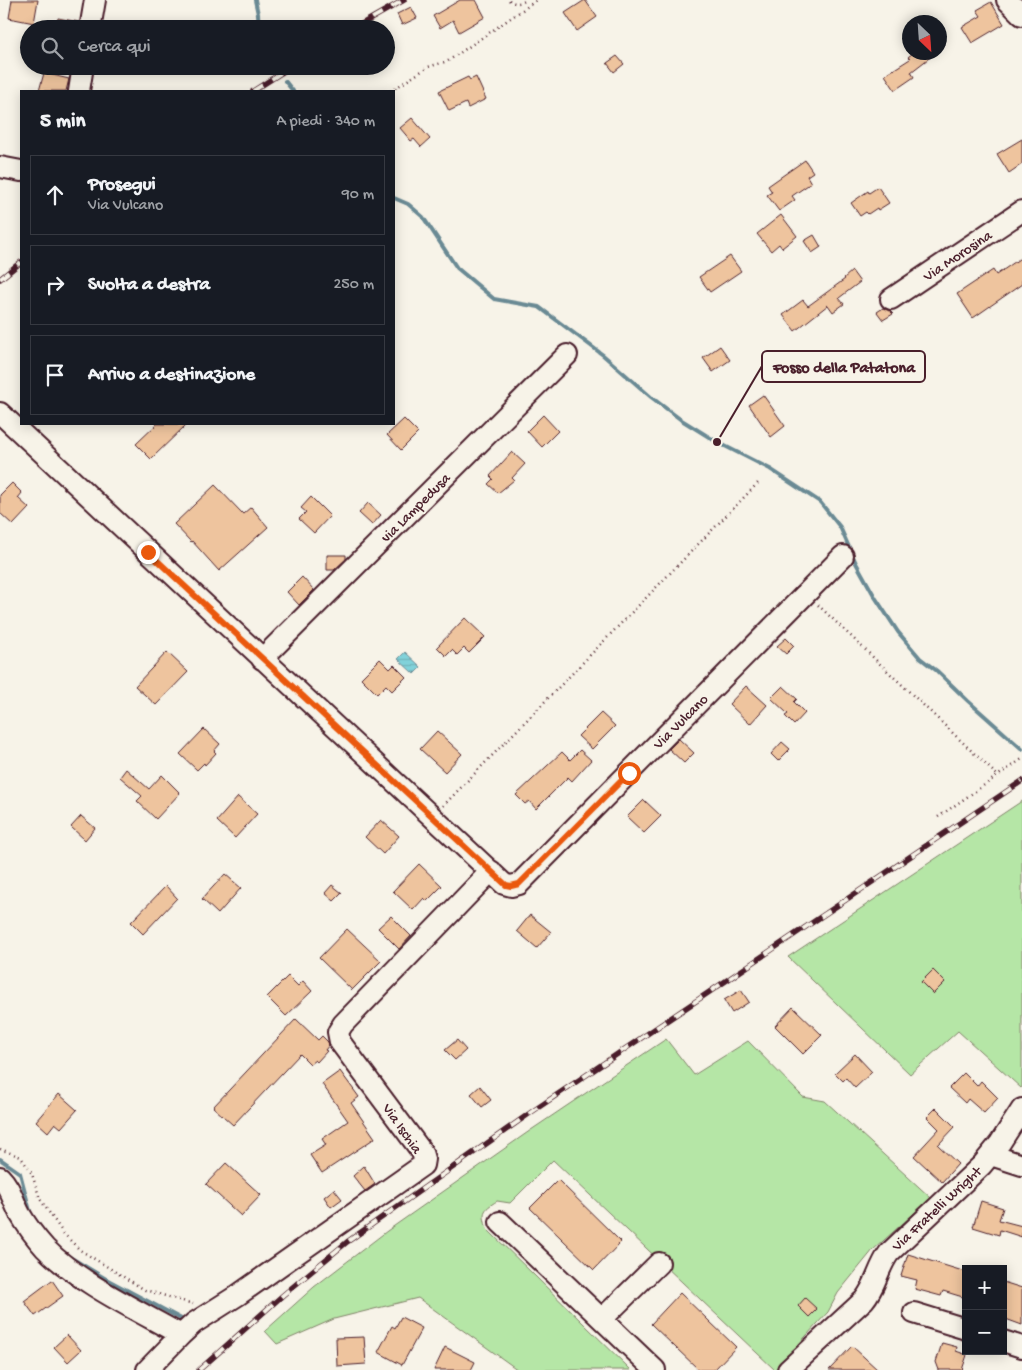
<!DOCTYPE html>
<html lang="it">
<head>
<meta charset="utf-8">
<style>
	:root { --surface:#171b24; --page:#20242c; --text:#f1f3f6; --muted:#9ea1a6; --line:#363941 }
	body { margin:0; font-family:"Gochi Hand",sans-serif; background:var(--page); color:var(--text) }
	.controls { position:absolute; right:15px; bottom:15px; display:grid; overflow:hidden; border-radius:0px; box-shadow:0 2px 12px #0003 }
	.controls button { width:45px; height:45px; display:grid; place-items:center; padding:0; border:0; border-bottom:1px solid var(--line); background:var(--surface); color:var(--text); font:25px sans-serif }
	.compass { position:absolute; left:902px; top:15px; width:45px; height:45px; border-radius:50%; background:var(--surface); box-shadow:0 2px 12px #0003; rotate:155deg }
	.stop { position:absolute; width:15px; height:15px; margin:-11px; border:4px solid #ea580c; border-radius:50%; background:#fff }
	.stop.end { background:#ea580c; border-color:#fff; box-shadow:0 1px 5px #0008 }
	.list { margin:0; padding:0; list-style:none }
	h2 { display:flex; justify-content:space-between; align-items:center; height:65px; margin:0; padding:0 20px; font-size:21px }
	h2 small { font-size:16px; font-weight:400; color:var(--muted) }
	.list li { display:grid; grid-template-columns:32px 1fr auto; gap:15px; align-items:center; box-sizing:border-box; height:80px; margin:0 10px 10px; padding:0 10px; border:1px solid var(--line); border-radius:0px }
	.list b { display:block; font-size:19px; white-space:nowrap }
	.list p { margin:0; font-size:16px; white-space:nowrap; color:var(--muted) }
	.list em { font-size:16px; font-style:normal; color:var(--muted) }
	.icon { flex:none; width:28px; height:28px; fill:none; stroke:currentColor; stroke-width:2; stroke-linecap:round; stroke-linejoin:round }
	.map { position:relative; flex:none; width:1022px; height:1370px; overflow:hidden }
	.search { position:absolute; background:var(--surface); box-shadow:0 2px 12px #0003; left:20px; top:20px; width:375px; height:55px; display:flex; align-items:center; gap:12px; box-sizing:border-box; padding:0 18px; border-radius:28px; color:var(--muted); font-size:19px }
	.panel { position:absolute; background:var(--surface); box-shadow:0 2px 12px #0003; left:20px; top:90px; width:375px; height:335px; border-radius:0px }
	.map>svg:first-child { display:block }
</style>
</head>
<body>
<div class="map">
<svg width="1022" height="1370" viewBox="0 0 1022 1370">
	<defs>
		<pattern id="water-rules" width="6" height="5" patternUnits="userSpaceOnUse" patternTransform="scale(1.25)"><rect width="6" height="5" fill="#81d2da"/><path d="M0 2.5h6" fill="none" stroke="#71b4bb"/></pattern>
	</defs>
	<rect width="100%" height="100%" fill="#f7f3e8"/>
	<filter id="ink" filterUnits="userSpaceOnUse"><feTurbulence type="fractalNoise" baseFrequency=".02" numOctaves="2"/><feDisplacementMap in="SourceGraphic" scale="10" xChannelSelector="R" yChannelSelector="G"/><feConvolveMatrix kernelMatrix="1 2 1 2 8 2 1 2 1" color-interpolation-filters="sRGB"/></filter>
	<g filter="url(#ink)">
		<path fill="#b5e6a6" stroke="#808268" d="M1022 801V1087L1021 1088 958 1031 910 1074 788 957Z
			M666 1039 694 1075 748 1041 803 1097 825 1101 931 1198 873 1250 838 1293 828 1312 775 1370 553 1160 510 1203 497 1201C482 1210 482 1213 487 1229L631 1370H518L418 1298 334 1319 277 1344 265 1331 314 1287 387 1231 531 1130Z"/>
		<path fill="url(#water-rules)" stroke="#6b8a94" d="M405 652 421 667 414 674 398 659Z"/>
		<g fill="none" stroke-linecap="round" stroke-linejoin="round">
			<path stroke="#6b8a94" stroke-width="4" d="M255 0 258 14 259 29
				M274 66 275 67
				M285 81 293 91
				M394 198 408 204 423 217 457 268 494 299 539 307 603 355 651 397 680 419 717 442 770 469 820 502 840 527 856 563 875 597 898 632 920 658 937 671 968 701 1022 749
				M0 1159 20 1173 31 1215
				M68 1256 106 1279 187 1322"/>
		</g>
		<path fill="#eec49e" stroke="#4a1f2b" d="M12 0H38L34 23 9 18Z
			M460 0H476L485 17 459 32 453 20 440 28 433 16Z
			M585 0 597 17 577 31 565 13Z
			M991 2 1004 24 972 43 962 27 981 16 977 10Z
			M411 7 417 18 402 25 397 14Z
			M58 18 79 22 78 29H56Z
			M914 52H937L911 72 914 77 895 90 885 75 910 59 908 57Z
			M617 56 624 64 614 72 607 63Z
			M44 73 69 79 66 91H39Z
			M468 77 470 80 476 77 486 99 468 108 466 103 449 111 439 91Z
			M412 118 430 139 421 147 414 139 411 141 400 128Z
			M1022 139V164L1009 173 997 154Z
			M805 160 813 172 807 176 811 183 792 196 795 200 779 211 767 195 772 192 768 186Z
			M878 187 889 203 878 210 877 208 868 214 866 212 860 216 851 203 868 191 869 193Z
			M781 215 797 236 782 248 779 244 771 251 757 234Z
			M814 235 821 247 812 253 804 241Z
			M730 256 741 271 710 292 699 277Z
			M1022 257V284L973 318 957 294 993 270 996 275Z
			M852 271 860 282 839 298 844 304 833 312 828 305 795 331 783 315 803 300 808 306 845 279 844 278Z
			M883 308 890 311 893 314 883 320 877 312Z
			M720 346 730 360 713 372 703 358Z
			M763 395 785 426 771 437 749 405Z
			M543 415 558 431 542 447 527 431Z
			M404 419 418 433 401 450 387 435Z
			M157 424H187L151 459 136 444Z
			M512 452 525 464 512 478 514 480 498 493 488 484 493 479 490 476Z
			M12 483 22 493 18 498 29 508 13 525 0 513V495Z
			M215 485 243 514 251 507 268 527 219 571 192 541 191 542 174 524Z
			M311 497 330 516 314 533 299 519 306 512 301 508Z
			M368 503 381 515 372 525 359 513Z
			M327 555H346V559L334 570H327Z
			M302 577 314 590 299 605 287 592Z
			M465 618 485 637 469 653 464 648 457 655 452 650 446 656 437 647Z
			M786 638 794 646 786 654 777 646Z
			M167 652 188 672 156 705 135 686Z
			M380 659 390 669 394 665 406 677 392 691 386 685 377 694 361 678Z
			M746 686 767 705 750 724 729 704Z
			M783 686 797 699 794 702 805 713 794 725 785 716 788 714 771 698Z
			M601 713 615 726 592 749 578 736Z
			M204 729 220 744 214 751 216 753 205 765 204 763 197 770 180 754Z
			M437 731 462 754 445 772 420 749Z
			M679 739 694 753 684 763 669 749Z
			M782 742 790 749 778 761 771 754Z
			M580 750 591 760 572 781 568 777 536 809 529 801 525 804 516 795 562 752 570 760Z
			M126 769 149 789 162 775 180 793 156 819 137 801 142 796 120 777Z
			M238 797 257 814 235 838 217 821Z
			M644 800 661 816 644 833 627 817Z
			M81 816 95 828 85 840 71 827Z
			M381 820 399 836 383 854 365 837Z
			M419 864 442 886 427 901 424 898 413 910 393 891Z
			M225 874 241 888 218 914 202 899Z
			M332 885 342 893 334 901 325 893Z
			M166 886 177 898 143 934 131 922Z
			M530 915 551 932 537 948 517 931Z
			M391 916 411 936 399 949 378 928Z
			M347 929 381 961 352 990 319 958Z
			M933 970 945 982 933 994 921 982Z
			M288 976 298 986 303 981 312 991 286 1016 267 997Z
			M741 990 749 1002 732 1013 724 1000Z
			M793 1007 822 1035 803 1054 775 1026Z
			M296 1019 318 1040 322 1036 328 1042 329 1045 325 1050 327 1051 317 1062 315 1060 310 1064 300 1054 233 1125 213 1107Z
			M457 1040 466 1050 455 1060 445 1050Z
			M855 1054 872 1072 855 1088 846 1078 843 1081 835 1073Z
			M340 1071 359 1097 351 1103 375 1138 322 1173 310 1155 326 1145 322 1139 348 1121 322 1084Z
			M964 1073 977 1086 981 1081 998 1098 984 1113 968 1099 965 1103 949 1088Z
			M480 1086 491 1100 482 1107 471 1094Z
			M59 1094 77 1110 61 1128 55 1123 48 1132 36 1121Z
			M936 1108 955 1127 938 1145 958 1164 942 1182 914 1156 939 1129 927 1117Z
			M226 1163 261 1195 241 1216 206 1184Z
			M364 1166 375 1184 365 1191 353 1176Z
			M558 1180 621 1242 594 1270 530 1208Z
			M334 1189 342 1199 331 1207 324 1197Z
			M981 1201 1003 1208 999 1220 1022 1226V1237L1000 1230 999 1235 973 1227Z
			M908 1254 966 1272V1298L943 1291 941 1296 915 1289 917 1280 901 1276Z
			M52 1280 63 1296 35 1316 24 1301Z
			M1003 1282 1022 1288V1325L1003 1318Z
			M680 1293 736 1347 714 1370H699L651 1324Z
			M805 1298 817 1309 809 1317 798 1306Z
			M401 1317 422 1328 402 1365 378 1352 392 1326 395 1328Z
			M67 1335 81 1350 68 1362 54 1347Z
			M364 1337 366 1364 337 1366 336 1338Z
			M942 1343 957 1347 956 1351 967 1355 962 1370H939L936 1362Z
			M852 1346 878 1370H829Z
			M445 1347 475 1362 471 1370H434Z"/>
		<g fill="none" stroke-linecap="round" stroke-linejoin="round">
			<g stroke="#4a1f2b" stroke-width="24">
				<path id="minor" d="M1007 0 1022 15
					M90 29 95 0
					M79 91 83 66
					M0 167 21 171
					M891 299 1022 211
					M0 413 504 884 511 886 519 884 843 556
					M262 659 567 355
					M991 1155 1022 1165
					M0 1177C11 1188 13 1201 20 1214 27 1226 36 1238 45 1248 79 1283 139 1311 181 1335
					M500 1222 655 1370
					M914 1313 966 1329
					M602 1319 659 1263
					M1003 1341 1022 1347
					M147 1370 181 1335 194 1323 238 1295 423 1165 424 1159 422 1152 340 1042 338 1032 343 1024 491 871
					M788 1370 864 1300C876 1286 878 1268 889 1253L982 1165 1000 1143 1022 1109"/>
			</g>
			<path stroke="#4a1f2b" stroke-width="2.5" stroke-dasharray="1 4" stroke-linecap="butt" d="M509 0C515 5 521 3 527 0
				M391 91 428 67 448 61 537 0
				M818 605 998 776
				M443 806 758 483
				M938 817 1022 759
				M0 1149 21 1157 32 1174 40 1199 63 1233 80 1250 145 1290 193 1304"/>
			<use href="#minor" stroke="#f7f3e8" stroke-width="20"/>
			<g stroke="#4a1f2b" stroke-width="5.5">
				<path id="rail" d="M353 29 404 0
					M253 91 292 66
					M0 279 21 262
					M199 1370 283 1295 347 1242 533 1111 1022 781"/>
			</g>
			<use href="#rail" stroke="#f7f3e8" stroke-width="4" stroke-dasharray="11" stroke-linecap="butt"/>
		</g>
	</g>
	<g fill="none" stroke-linecap="round" stroke-linejoin="round" filter="url(#ink)">
		<path stroke="#ea580c" stroke-width="6" d="M148 552 506 885 511 886 519 884 629 773"/>
	</g>
	<g text-anchor="middle" stroke-width="4" stroke-linejoin="round" paint-order="stroke">
		<g font-size="15" fill="#4a1f2b" stroke="#f7f3e8">
			<text transform="translate(957 255) rotate(-34)" y="5">Via Morosina</text>
			<text transform="translate(415 507) rotate(-45)" y="5">via Lampedusa</text>
			<text transform="translate(680 721) rotate(-45)" y="5">Via Vulcano</text>
			<text transform="translate(403 1128) rotate(55)" y="5">Via Ischia</text>
			<text transform="translate(936 1208) rotate(-43)" y="5">Via Fratelli Wright</text>
		</g>
	</g>
	<path fill="none" stroke="#4a1f2b" stroke-width="2" d="M717 442L762 366"/>
	<circle fill="#4a1f2b" stroke="#f7f3e8" stroke-width="2" cx="717" cy="442" r="5"/>
	<rect fill="#f7f3e8" stroke="#4a1f2b" stroke-width="2" x="762" y="351" width="163" height="31" rx="5"/>
	<g font-size="16" text-anchor="middle" font-weight="bold" fill="#4a1f2b">
		<text x="844" y="372">Fosso della Patatona</text>
	</g>
</svg>
<div class="controls">
<button>+</button>
<button>−</button>
</div>
<svg class="compass" viewBox="-18 -18 36 36"><path d="M0-13l5 13h-10z" fill="#e53935"/><path d="M0 13l5-13h-10z" fill="#9ea1a6"/></svg>
<div class="stop" style="left:629px;top:773px"></div>
<div class="stop end" style="left:148px;top:552px"></div>
<div class="search"><svg class="icon" aria-label="search" viewBox="0 0 24 24"><circle cx="10" cy="10" r="6"/><path d="M15 15l6 6"/></svg>Cerca qui</div>
<section class="panel">
<h2>5 min<small>A piedi · 340 m</small></h2>
<ul class="list">
<li><svg class="icon" aria-label="ahead" viewBox="0 0 24 24"><path d="M12 20V5M6 11l6-6 6 6"/></svg><div><b>Prosegui</b><p>Via Vulcano</p></div><em>90 m</em></li>
<li><svg class="icon" aria-label="right" viewBox="0 0 24 24"><path d="M7 20v-9h11M14 6l5 5-5 5"/></svg><div><b>Svolta a destra</b></div><em>250 m</em></li>
<li><svg class="icon" aria-label="arrive" viewBox="0 0 24 24"><path d="M6 21V4h12l-3 4 3 4H6"/></svg><div><b>Arrivo a destinazione</b></div></li>
</ul>
</section>
</div>
</body>
</html>
